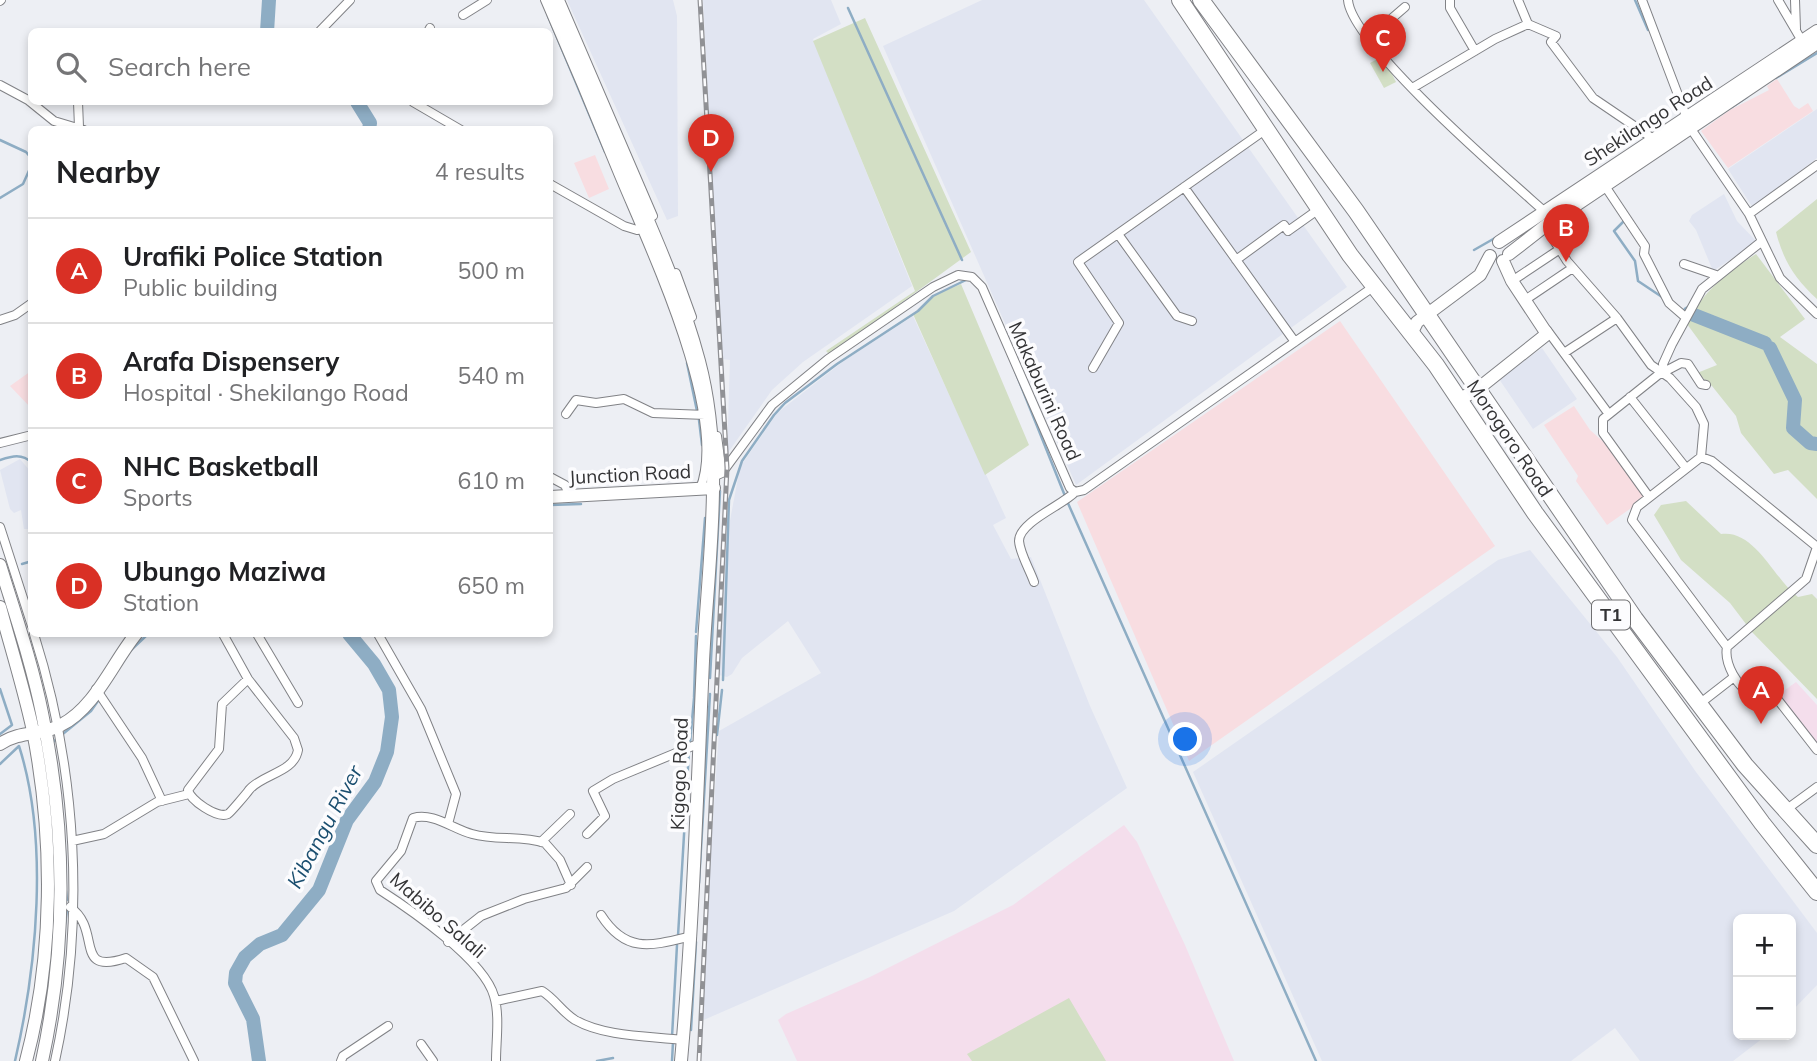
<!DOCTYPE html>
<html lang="en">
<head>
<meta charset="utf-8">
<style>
	:root { --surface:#fff; --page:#f2f2f2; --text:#202124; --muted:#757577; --line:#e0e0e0; --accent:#d93025 }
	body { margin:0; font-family:Mulish,sans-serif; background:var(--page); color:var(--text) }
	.controls { position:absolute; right:21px; bottom:21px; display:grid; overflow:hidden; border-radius:10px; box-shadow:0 4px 10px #0003 }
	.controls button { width:63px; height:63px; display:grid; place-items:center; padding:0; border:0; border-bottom:2px solid var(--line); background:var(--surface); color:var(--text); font:35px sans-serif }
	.you { position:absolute; left:1186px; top:740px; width:24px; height:24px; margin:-18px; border:5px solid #fff; border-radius:50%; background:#1a73e8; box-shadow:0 0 0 10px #1a73e833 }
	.badge { display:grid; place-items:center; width:46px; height:46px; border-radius:50%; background:var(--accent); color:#fff; font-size:23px; font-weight:700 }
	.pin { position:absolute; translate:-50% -58px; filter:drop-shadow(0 2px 4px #0008) }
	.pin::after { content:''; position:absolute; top:37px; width:24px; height:21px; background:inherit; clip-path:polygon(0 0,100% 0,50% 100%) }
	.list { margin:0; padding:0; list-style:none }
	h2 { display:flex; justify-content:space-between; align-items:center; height:91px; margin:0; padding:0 28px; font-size:30px }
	h2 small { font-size:23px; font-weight:400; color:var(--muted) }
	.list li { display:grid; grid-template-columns:46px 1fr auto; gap:21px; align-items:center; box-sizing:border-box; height:105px; padding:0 28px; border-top:2px solid var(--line) }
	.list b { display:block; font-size:26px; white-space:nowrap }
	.list p { margin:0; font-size:23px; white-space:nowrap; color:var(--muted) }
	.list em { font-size:23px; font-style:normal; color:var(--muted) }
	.icon { flex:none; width:38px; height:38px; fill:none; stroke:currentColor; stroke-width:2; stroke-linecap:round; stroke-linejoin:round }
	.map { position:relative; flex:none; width:1817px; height:1061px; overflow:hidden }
	.search { position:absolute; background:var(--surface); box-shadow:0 4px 10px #0003; left:28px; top:28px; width:525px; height:77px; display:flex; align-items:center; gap:18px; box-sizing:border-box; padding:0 24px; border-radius:10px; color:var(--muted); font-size:26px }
	.panel { position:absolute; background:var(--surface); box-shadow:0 4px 10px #0003; left:28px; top:126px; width:525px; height:511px; border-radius:10px }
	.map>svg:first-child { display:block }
</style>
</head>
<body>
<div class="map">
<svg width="1817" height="1061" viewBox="0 0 1817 1061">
	<rect width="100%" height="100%" fill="#edeff4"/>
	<path fill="#f8dde1" d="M1777 79 1794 106 1799 109 1808 103 1813 111 1728 168 1701 131 1730 110 1769 90 1767 86Z
		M595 155 609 189 589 198 574 163Z
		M1340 321 1495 546 1189 761 1077 502Z
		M31 371V408L10 386Z
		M1574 406 1590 430 1616 453 1647 497 1607 525 1576 481 1578 476 1544 425Z"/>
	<path fill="#e1e5f1" d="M567 0H673L677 16 678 216 667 220Z
		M703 0H831L841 24 813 39 912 286 803 362 772 390 727 454 730 360 722 359Z
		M982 0H1144L1347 287 1076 485 883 46Z
		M1817 109V158L1753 208 1728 169Z
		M1724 194 1737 221 1757 242 1713 271 1696 230 1689 221 1692 215Z
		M913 316 1006 518 993 525 1011 559 1031 557 1090 706 1127 788 954 911 699 1022 719 731 821 673 788 621 742 658 732 674 727 677 719 675 726 542 740 467 777 413 845 360Z
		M1542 348 1577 399 1533 429 1499 379Z
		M20 459 31 472V497L28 499H31V529H24L21 510 14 513 10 509 0 470Z
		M1530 550 1617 657 1696 772 1817 933V985L1791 1012V919H1738V1035H1767L1733 1061H1640L1615 1028 1571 1061H1322L1193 772 1498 560Z"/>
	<path fill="#f4deec" d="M1796 682 1817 705V748L1777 696Z
		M1124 825 1137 842 1185 945 1234 1061H797L778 1020 786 1014 870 977 1013 905Z"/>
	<path fill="#d3dfc5" d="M865 18 971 252 830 355 826 351 915 291 813 41Z
		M1383 56 1396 82 1384 88 1370 63Z
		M1817 199V299C1795 279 1783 260 1776 232Z
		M1756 254 1805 319 1780 337 1817 364V499L1788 470 1774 474 1741 433 1736 416 1712 386 1697 373 1717 365 1687 324C1702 292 1726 273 1756 254Z
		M961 284 1029 445 985 475 913 314 933 296Z
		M1686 501 1721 534C1755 529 1774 579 1798 597L1812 594 1817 599V699L1752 632 1730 603 1681 560 1654 515 1661 505Z
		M1069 998 1106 1061H972L967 1054Z"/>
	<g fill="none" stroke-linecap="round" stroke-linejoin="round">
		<path stroke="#8eadc4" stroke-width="2.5" d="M1635 0 1648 30
			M848 8 962 260
			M548 16 605 152
			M1776 78 1817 53
			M1732 107 1747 97
			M0 140 26 152 32 159
			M0 198 23 184 32 164
			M1626 219 1614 231 1635 261 1638 281 1665 299
			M1474 250 1495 238
			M687 363 697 411
			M1015 371 1067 501 1316 1061
			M699 420 702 445
			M0 460C12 456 22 453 32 463
			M550 505 581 504
			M22 564 32 561
			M696 632 705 518
			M130 651 148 634
			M710 678 720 491
			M723 680 729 500 742 461 774 415 785 403 837 364 918 311 933 296 968 279
			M0 689 12 725 0 734
			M694 697 696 636
			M717 735 722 690
			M53 742 91 711 100 698
			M690 744 694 698
			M0 764 19 746C49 840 37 966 15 1061
			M699 883 710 694
			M66 891 67 900
			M65 924 67 910
			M678 936 689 751
			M691 1030 696 942
			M672 1037 677 945
			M597 1061 613 1058
			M672 1061 673 1042"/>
		<path stroke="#8eadc4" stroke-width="14" d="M267 32 269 0
			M357 102 370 123 369 130
			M1689 313 1765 343
			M1770 348 1795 400 1793 428 1810 443 1817 444
			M259 1061 253 1019 235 983 236 973 245 957 260 944 282 935 319 890 347 820 375 782 387 752 392 717 389 690 374 664 349 634"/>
		<g stroke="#818286" stroke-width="10">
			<path id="street" d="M545 0C570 57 594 114 617 171 647 244 730 415 700 489
				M560 0 653 216
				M1348 0C1351 44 1506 177 1544 211
				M1450 0V8L1475 51
				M1518 0 1528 24 1556 36 1551 42 1593 98 1655 140
				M1642 0 1691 129 1749 214 1780 278 1817 314
				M1778 0 1802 41
				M1795 0 1796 29
				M0 1 1 0
				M463 15 487 0
				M319 32 350 0
				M428 32 430 28
				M1369 38 1405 7
				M0 85 28 100 54 121 84 130
				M1414 87 1495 39 1528 24
				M78 102 79 127
				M413 102 461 130
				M550 184 624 226 637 230 647 228
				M1605 186 1645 246 1644 254 1669 303 1684 316
				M1184 187 1295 342
				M1749 214 1817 165
				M1545 226 1567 261 1617 318 1651 365 1670 378 1696 407 1704 424 1701 457 1637 507 1632 520 1727 647C1724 662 1737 690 1754 693 1759 694 1766 692 1771 691L1817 750
				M1118 234 1177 316 1192 321
				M1236 260 1284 225 1288 231 1319 209
				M1684 264 1716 275
				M676 273 692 317
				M1512 281 1557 251
				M1525 300 1571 269
				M0 320 15 315 32 303
				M1547 330 1608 413
				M1564 353 1617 318
				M1093 368 1119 323 1078 262 1265 130
				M1664 372 1663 364 1672 344 1702 289 1761 242
				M1630 397 1686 468
				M566 414 576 400 596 403 624 399 653 413 706 415
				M717 436 722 473
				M0 443 32 435
				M1701 457 1712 461 1817 547
				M550 477 565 485 570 496
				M713 477 722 473 772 405 828 359 933 287 958 275 972 277 982 287 1070 488 1075 492
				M1075 492 1084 490 1376 285
				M1649 497 1603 433V419L1658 375 1681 363 1688 364 1701 384 1706 385
				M0 527 32 626
				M1034 582C1030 570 1020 554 1019 541 1019 522 1063 505 1075 492
				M34 634C77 770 86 920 55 1061
				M223 634 248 679 294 738 298 750C294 773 262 774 249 790 247 793 230 813 228 814 217 819 190 800 188 790L219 749 222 704 248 679
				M257 634 298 703
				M378 634 421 709 456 794 448 824
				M1727 647 1806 579 1817 547
				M96 689 142 758 162 801
				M1698 705 1734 677
				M1787 809 1817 787
				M587 834 605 816 593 791 613 779 700 743
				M72 841 104 834 157 802 189 794
				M541 842 570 814
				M70 907C103 930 72 976 126 958L153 977 194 1061
				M601 915C626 954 651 946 692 936
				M448 942 481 916 524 899 566 888 587 867
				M496 1001 542 991C555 999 562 1012 575 1020 605 1037 649 1036 683 1040
				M421 1044 433 1061
				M341 1061 343 1056 388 1026
				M496 1061C496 1041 500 1015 494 996 484 960 411 910 380 890L376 881 401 851 413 818C433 812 453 829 472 834 496 841 521 835 545 843L560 860 571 885"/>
		</g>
		<g stroke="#818286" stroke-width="14">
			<path id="secondary" d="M553 0C579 62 606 124 633 186 658 243 683 301 699 361 725 459 708 561 703 661 697 795 693 928 681 1061
				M1499 242 1817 31
				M1509 254 1545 226 1817 43
				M1411 334 1417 322 1480 275 1490 256
				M1459 400 1479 388 1547 334 1512 281 1503 261
				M550 497 714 488
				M0 744C21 730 42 736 61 725 95 708 113 662 136 634"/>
		</g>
		<g stroke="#818286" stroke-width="14">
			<path id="primary" d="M0 565C15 614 32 663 42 713 66 828 67 946 42 1061
				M0 607C11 648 24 689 33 731 54 838 54 955 26 1061"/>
		</g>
		<g stroke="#818286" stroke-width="18">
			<path id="highway" d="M1180 0 1350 255 1436 365 1535 513 1762 823 1817 892
				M1201 0 1356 211 1635 619 1745 765 1817 845"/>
		</g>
		<use href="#street" stroke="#fff" stroke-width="8"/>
		<use href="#secondary" stroke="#fff" stroke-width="12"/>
		<use href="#primary" stroke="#fff" stroke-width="12"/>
		<use href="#highway" stroke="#fff" stroke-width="16"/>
		<g stroke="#909195" stroke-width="5">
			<path id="rail" d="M699 1061 727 468 700 0"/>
		</g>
		<use href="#rail" stroke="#fcfcfe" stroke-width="2.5" stroke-dasharray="8" stroke-linecap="butt"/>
	</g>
	<g text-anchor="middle" stroke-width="7" stroke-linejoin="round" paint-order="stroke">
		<rect fill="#fcfcfe" stroke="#6f6f71" stroke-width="2" x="1592" y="600.5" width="38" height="29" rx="5"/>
		<g font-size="18" font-weight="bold" fill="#333335">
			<text x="1611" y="621">T1</text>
		</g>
		<g font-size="19" fill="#333335" stroke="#fcfcfe">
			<text transform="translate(1648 121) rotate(-33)" y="7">Shekilango Road</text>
			<text transform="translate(1045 391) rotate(66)" y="7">Makaburini Road</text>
			<text transform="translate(1510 438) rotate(56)" y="7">Morogoro Road</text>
			<text transform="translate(630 474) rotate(-3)" y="7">Junction Road</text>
			<text transform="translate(679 774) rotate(-88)" y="7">Kigogo Road</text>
			<text transform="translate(438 915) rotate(41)" y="7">Mabibo Salali</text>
		</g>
		<g font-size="21" font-style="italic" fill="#1a4e6f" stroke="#fcfcfe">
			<text transform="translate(325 827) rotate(-62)" y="7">Kibangu River</text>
		</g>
	</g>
</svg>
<div class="controls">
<button>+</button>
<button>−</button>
</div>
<div class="you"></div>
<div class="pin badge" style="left:1761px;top:724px">A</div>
<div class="pin badge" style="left:1566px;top:262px">B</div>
<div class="pin badge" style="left:1383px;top:72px">C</div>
<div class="pin badge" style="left:711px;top:172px">D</div>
<div class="search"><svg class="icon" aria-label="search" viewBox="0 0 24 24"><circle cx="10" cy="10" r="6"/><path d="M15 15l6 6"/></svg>Search here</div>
<section class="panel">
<h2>Nearby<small>4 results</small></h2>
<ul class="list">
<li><span class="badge">A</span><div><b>Urafiki Police Station</b><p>Public building</p></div><em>500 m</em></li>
<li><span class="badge">B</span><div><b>Arafa Dispensery</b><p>Hospital · Shekilango Road</p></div><em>540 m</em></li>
<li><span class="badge">C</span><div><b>NHC Basketball</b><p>Sports</p></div><em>610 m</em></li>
<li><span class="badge">D</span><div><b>Ubungo Maziwa</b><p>Station</p></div><em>650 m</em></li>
</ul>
</section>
</div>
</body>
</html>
